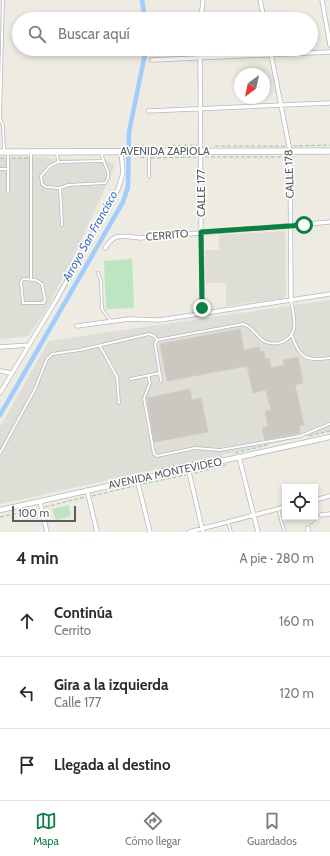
<!DOCTYPE html>
<html lang="es">
<head>
<meta charset="utf-8">
<style>
	:root { --surface:#fff; --page:#f2f2f3; --text:#2b2b33; --muted:#7c7c81; --line:#e1e1e2; --accent:#0b8043 }
	body { margin:0; font-family:Cabin,sans-serif; background:var(--page); color:var(--text) }
	.controls { position:absolute; right:12px; bottom:12px; display:grid; overflow:hidden; border-radius:0px; box-shadow:0 2px 6px #0003 }
	.controls button { width:36px; height:36px; display:grid; place-items:center; padding:0; border:0; border-bottom:1px solid var(--line); background:var(--surface); color:var(--text); font:20px sans-serif }
	.compass { position:absolute; left:234px; top:68px; width:36px; height:36px; border-radius:50%; background:var(--surface); box-shadow:0 2px 6px #0003; rotate:213deg }
	.scale { position:absolute; left:12px; bottom:10px; width:64px; box-sizing:border-box; padding-left:4px; border:2px solid #5a5d62; border-top:0; font-size:11px; line-height:14px; white-space:nowrap; color:#5a5d62; -webkit-text-stroke:3px #fff; paint-order:stroke }
	.stop { position:absolute; width:12px; height:12px; margin:-9px; border:3px solid #0b8043; border-radius:50%; background:#fff }
	.stop.end { background:#0b8043; border-color:#fff; box-shadow:0 1px 4px #0008 }
	.list { margin:0; padding:0; list-style:none }
	h2 { display:flex; justify-content:space-between; align-items:center; height:52px; margin:0; padding:0 16px; font-size:17px }
	h2 small { font-size:13px; font-weight:400; color:var(--muted) }
	.list li { display:grid; grid-template-columns:26px 1fr auto; gap:12px; align-items:center; box-sizing:border-box; height:72px; padding:0 16px; border-top:1px solid var(--line) }
	.list b { display:block; font-size:15px; white-space:nowrap }
	.list p { margin:0; font-size:13px; white-space:nowrap; color:var(--muted) }
	.list em { font-size:13px; font-style:normal; color:var(--muted) }
	.icon { flex:none; width:22px; height:22px; fill:none; stroke:currentColor; stroke-width:2; stroke-linecap:round; stroke-linejoin:round }
	.map { position:relative; flex:none; width:330px; height:532px; overflow:hidden }
	.search { position:absolute; background:var(--surface); box-shadow:0 2px 6px #0003; left:12px; right:12px; top:12px; height:44px; display:flex; align-items:center; gap:10px; box-sizing:border-box; padding:0 14px; border-radius:22px; color:var(--muted); font-size:15px }
	.sheet { height:268px; background:var(--surface) }
	nav { display:flex; justify-content:space-around; align-items:center; box-sizing:border-box; height:56px; border-top:1px solid var(--line); background:var(--surface); font-size:11px; color:var(--muted) }
	nav a { display:grid; justify-items:center; gap:2px }
	nav .on { color:var(--accent) }
	.map>svg:first-child { display:block }
</style>
</head>
<body>
<div class="map">
<svg width="330" height="532" viewBox="0 0 330 532">
	<rect width="100%" height="100%" fill="#edebe2"/>
	<path fill="#deddd6" d="M48 157 51 159 107 160 115 166 73 258 45 312 28 336 0 339V158Z
		M285 231 286 295 284 298 226 306V283H206L205 250H219V235Z
		M330 300V431L0 504V427L49 341Z"/>
	<path fill="#bee5c2" d="M132 259 134 308 106 309 104 261Z
		M69 505 71 516 56 520 52 509Z"/>
	<g fill="none" stroke-linecap="round" stroke-linejoin="round">
		<path stroke="#a1cdfe" stroke-width="4.5" d="M142 0 145 19
			M0 415 123 202 128 187 129 132 146 49"/>
	</g>
	<path fill="#cac8c1" stroke="#d1cec0" d="M240 329 244 350 259 347 260 352 264 351 265 359 269 358 271 368 284 365 283 360 298 357 303 383 295 385 304 425 299 426 300 433 265 440 262 428 268 427 265 411 271 410 266 390 253 393 247 366 167 381 160 344Z
		M190 389 192 400 201 398 208 432 154 442 147 398Z"/>
	<g fill="none" stroke-linecap="round" stroke-linejoin="round">
		<g stroke="#b7b9be" stroke-width="3.5">
			<path id="service" d="M3 0 0 119 3 125 4 150
				M8 153V193
				M31 153V279
				M57 153 58 162 50 166 41 176 42 184 46 187 60 188 68 185 105 183C114 172 102 166 102 153
				M58 162 102 161
				M0 169H8
				M149 177V153
				M60 188 62 225
				M98 273 101 281 102 309 110 320
				M23 279 36 280 42 284 45 299 44 303H23L21 282Z
				M292 336C300 359 306 361 330 358
				M100 346 117 377 119 403
				M148 375 150 383 144 398 154 454 157 456 195 448 220 450 300 436 330 424
				M130 379 160 373
				M161 381 155 344 157 340 243 324C252 326 256 336 264 341 269 344 274 344 279 343 301 337 294 318 291 301
				M0 453 35 389 47 359 52 354 80 350 149 334 154 336 157 340
				M278 509 284 531
				M228 522 231 532"/>
		</g>
		<g stroke="#b7b9be" stroke-width="5">
			<path id="minor" d="M260 0 264 19
				M322 0 330 45
				M201 19 203 0
				M200 49 201 232 203 313
				M270 49 290 151 291 301
				M152 60 330 52
				M148 111 330 103
				M105 248C115 232 122 236 140 238L330 222
				M77 326 129 319 160 320 330 294
				M0 347 29 345
				M0 371 12 373
				M0 393 55 302 118 189 123 173 121 151
				M239 457 258 532
				M188 468 203 532
				M137 479 150 532
				M87 490 97 532
				M315 500 330 496
				M40 502 47 532
				M321 515 330 514
				M189 532 285 507
				M308 532V528"/>
		</g>
		<g stroke="#b7b9be" stroke-width="6">
			<path id="tertiary" d="M0 510 330 437"/>
		</g>
		<g stroke="#b7bac0" stroke-width="7">
			<path id="secondary" d="M0 152 330 151"/>
		</g>
		<path stroke="#97c5a9" stroke-width="1" stroke-dasharray="4 2" stroke-linecap="butt" d="M166 146 197 145
			M215 146H286
			M293 146 330 145
			M141 147H147
			M140 157 146 158
			M205 157H286
			M0 158H5
			M12 158H29
			M151 158 196 157
			M309 436 330 431
			M235 453 267 445
			M161 469 222 456
			M194 473 226 465
			M143 484 185 475
			M92 496 134 486
			M45 507 85 497
			M0 517 37 509
			M310 525 318 518"/>
		<use href="#service" stroke="#fff" stroke-width="2"/>
		<use href="#minor" stroke="#fff" stroke-width="3.5"/>
		<use href="#tertiary" stroke="#fff" stroke-width="4.5"/>
		<use href="#secondary" stroke="#fff" stroke-width="5.5"/>
	</g>
	<g fill="none" stroke-linecap="round" stroke-linejoin="round">
		<path stroke="#0b8043" stroke-width="5" d="M202 308 201 232 304 225"/>
	</g>
	<g text-anchor="middle" stroke-width="3" stroke-linejoin="round" paint-order="stroke">
		<g font-size="11" fill="#5a5d62" stroke="#fff">
			<text x="165" y="155">AVENIDA ZAPIOLA</text>
			<text transform="translate(289 174) rotate(-92)" y="4">CALLE 178</text>
			<text transform="translate(201 193) rotate(-90)" y="4">CALLE 177</text>
			<text transform="translate(167 235) rotate(-5)" y="4">CERRITO</text>
			<text transform="translate(165 473) rotate(-12)" y="4">AVENIDA MONTEVIDEO</text>
		</g>
		<g font-size="12" font-style="italic" fill="#4375c1" stroke="#fff">
			<text transform="translate(90 236) rotate(-61)" y="4">Arroyo San Francisco</text>
		</g>
	</g>
</svg>
<div class="controls">
<button><svg class="icon" aria-label="locate" viewBox="0 0 24 24"><circle cx="12" cy="12" r="6"/><path d="M12 2v4M12 18v4M2 12h4M18 12h4"/></svg></button>
</div>
<svg class="compass" viewBox="-18 -18 36 36"><path d="M0-13l5 13h-10z" fill="#e53935"/><path d="M0 13l5-13h-10z" fill="#7c7c81"/></svg>
<div class="scale">100 m</div>
<div class="stop" style="left:304px;top:225px"></div>
<div class="stop end" style="left:202px;top:308px"></div>
<div class="search"><svg class="icon" aria-label="search" viewBox="0 0 24 24"><circle cx="10" cy="10" r="6"/><path d="M15 15l6 6"/></svg>Buscar aquí</div>
</div>
<section class="sheet">
<h2>4 min<small>A pie · 280 m</small></h2>
<ul class="list">
<li><svg class="icon" aria-label="ahead" viewBox="0 0 24 24"><path d="M12 20V5M6 11l6-6 6 6"/></svg><div><b>Continúa</b><p>Cerrito</p></div><em>160 m</em></li>
<li><svg class="icon" aria-label="left" viewBox="0 0 24 24"><path d="M17 20v-9H6M10 6l-5 5 5 5"/></svg><div><b>Gira a la izquierda</b><p>Calle 177</p></div><em>120 m</em></li>
<li><svg class="icon" aria-label="arrive" viewBox="0 0 24 24"><path d="M6 21V4h12l-3 4 3 4H6"/></svg><div><b>Llegada al destino</b></div></li>
</ul>
</section>
<nav>
<a class="on"><svg class="icon" aria-label="map" viewBox="0 0 24 24"><path d="M3 6l6-2 6 2 6-2v14l-6 2-6-2-6 2zM9 4v14M15 6v14"/></svg>Mapa</a>
<a><svg class="icon" aria-label="directions" viewBox="0 0 24 24"><path d="M12 3l9 9-9 9-9-9zM9 14v-3h6M13 9l2 2-2 2"/></svg>Cómo llegar</a>
<a><svg class="icon" aria-label="saved" viewBox="0 0 24 24"><path d="M7 4h10v16l-5-4-5 4z"/></svg>Guardados</a>
</nav>
</body>
</html>
